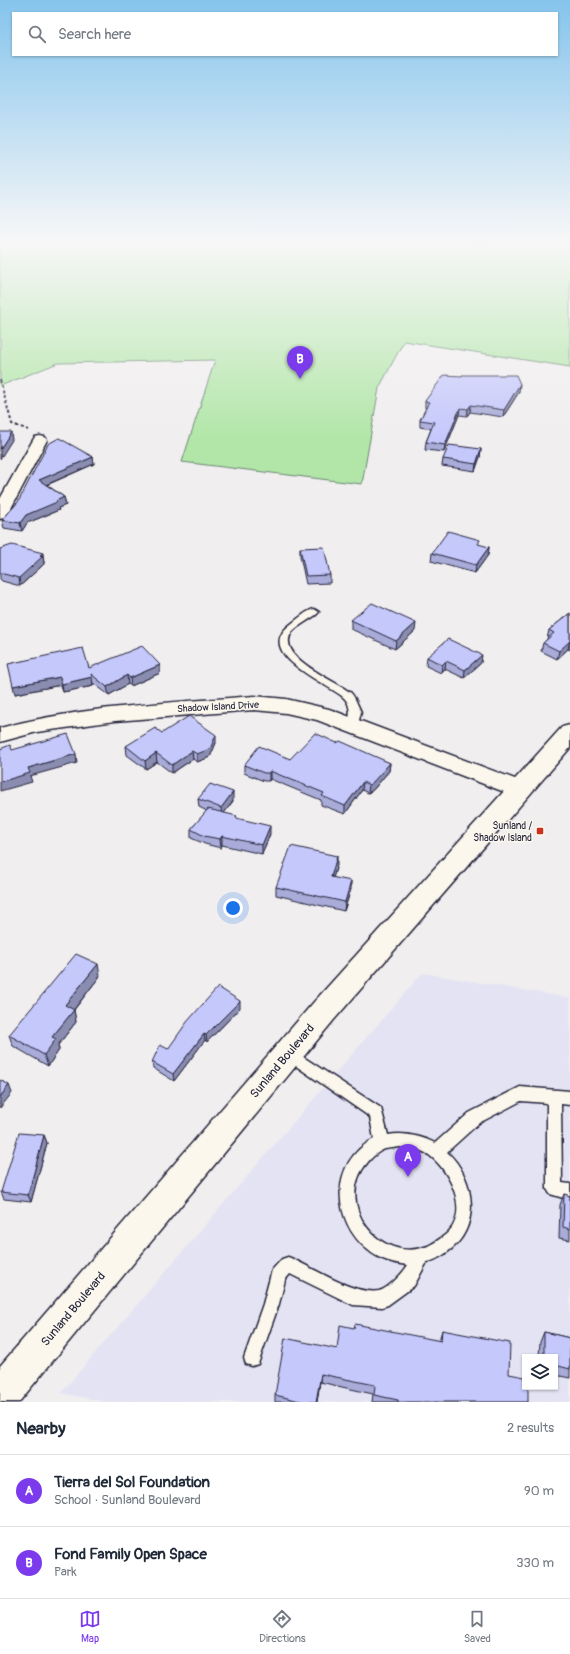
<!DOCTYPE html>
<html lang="en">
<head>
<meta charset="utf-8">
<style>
	:root { --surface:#fff; --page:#f6f6f7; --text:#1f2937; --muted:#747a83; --line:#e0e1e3; --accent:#7c3aed }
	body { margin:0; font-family:Pangolin,sans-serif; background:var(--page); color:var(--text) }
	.controls { position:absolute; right:12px; bottom:12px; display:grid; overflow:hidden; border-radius:0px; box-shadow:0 1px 3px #0004 }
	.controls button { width:36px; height:36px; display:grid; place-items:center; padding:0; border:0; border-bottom:1px solid var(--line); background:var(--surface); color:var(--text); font:20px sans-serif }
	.you { position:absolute; left:233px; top:908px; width:14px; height:14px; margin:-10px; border:3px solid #fff; border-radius:50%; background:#1a73e8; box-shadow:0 0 0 6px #1a73e833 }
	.badge { display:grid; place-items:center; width:26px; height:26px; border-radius:50%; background:var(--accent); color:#fff; font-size:13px; font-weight:700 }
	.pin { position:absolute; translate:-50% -33px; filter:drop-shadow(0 1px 2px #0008) }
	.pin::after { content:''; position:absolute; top:21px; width:14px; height:12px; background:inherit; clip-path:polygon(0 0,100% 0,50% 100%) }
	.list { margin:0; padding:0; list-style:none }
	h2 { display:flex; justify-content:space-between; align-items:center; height:52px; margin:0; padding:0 16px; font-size:17px }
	h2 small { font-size:13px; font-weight:400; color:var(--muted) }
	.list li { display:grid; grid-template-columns:26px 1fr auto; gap:12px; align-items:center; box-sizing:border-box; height:72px; padding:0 16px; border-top:1px solid var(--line) }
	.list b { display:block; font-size:15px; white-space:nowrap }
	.list p { margin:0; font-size:13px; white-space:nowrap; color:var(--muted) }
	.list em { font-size:13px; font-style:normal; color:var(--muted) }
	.icon { flex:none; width:22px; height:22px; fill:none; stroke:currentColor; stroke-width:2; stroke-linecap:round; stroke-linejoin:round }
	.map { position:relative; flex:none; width:570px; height:1402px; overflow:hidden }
	.search { position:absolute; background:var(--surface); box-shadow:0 1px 3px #0004; left:12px; right:12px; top:12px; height:44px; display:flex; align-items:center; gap:10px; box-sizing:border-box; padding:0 14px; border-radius:0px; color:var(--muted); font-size:15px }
	.sheet { height:196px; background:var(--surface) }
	nav { display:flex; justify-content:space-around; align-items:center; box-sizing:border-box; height:56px; border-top:1px solid var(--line); background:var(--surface); font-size:11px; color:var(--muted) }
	nav a { display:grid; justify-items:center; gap:2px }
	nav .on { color:var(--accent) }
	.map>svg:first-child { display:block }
</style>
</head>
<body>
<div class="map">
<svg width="570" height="1402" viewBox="0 0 570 1402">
	<rect width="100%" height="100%" fill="#f0eeef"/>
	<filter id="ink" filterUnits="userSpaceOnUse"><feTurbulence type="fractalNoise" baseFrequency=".025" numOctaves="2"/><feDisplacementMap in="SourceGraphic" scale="8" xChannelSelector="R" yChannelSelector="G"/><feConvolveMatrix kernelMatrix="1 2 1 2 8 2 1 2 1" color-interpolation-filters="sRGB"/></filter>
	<g filter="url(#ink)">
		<path fill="#e3e3f3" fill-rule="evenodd" d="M422 973 570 998V1402H106L61 1393ZM525 1357H555V1387H525Z"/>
		<path fill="#b2e6a8" stroke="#6a8472" d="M0 243H570V367L404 341 379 388 362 484 182 462 215 360 58 363 0 386Z"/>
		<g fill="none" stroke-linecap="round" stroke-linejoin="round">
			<g stroke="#22223b" stroke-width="3">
				<path id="lane" d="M314 609 319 612 317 614C311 619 297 626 292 632 274 657 337 681 351 693 355 697 358 706 361 712L357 728H349L348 726C350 716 352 705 343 697 327 683 251 653 291 624 298 619 306 611 314 609Z
					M288 1047 381 1108 388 1135C404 1132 420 1136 435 1143L469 1113 520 1087 570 1091V1105L561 1104 562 1183 570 1184V1200L550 1194 547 1189V1103L521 1101 479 1123 447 1152C476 1178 482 1230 446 1253 440 1257 434 1261 427 1262L414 1286 388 1305 382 1307 353 1305 290 1274 285 1280 279 1304 258 1364 252 1366 246 1364 244 1358 263 1304 272 1270 282 1259 288 1257C313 1267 352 1295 379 1291 388 1289 403 1273 408 1265 394 1263 379 1260 368 1250 332 1221 329 1162 374 1139L370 1117 283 1057 281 1053 283 1049ZM400 1147C409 1149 421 1149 429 1155 452 1172 473 1218 441 1238 437 1241 432 1244 428 1246 379 1266 332 1202 368 1162 372 1157 379 1151 385 1149 390 1148 395 1148 400 1147Z"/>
			</g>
			<g stroke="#22223b" stroke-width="3">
				<path id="street" d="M40 436 45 437 47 440 8 514 6 517 0 519V499L33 440 35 437Z
					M254 696 286 699 329 709 528 784 531 790 528 796 520 798 317 720 286 713 254 710 115 721 37 732 0 742V728C83 706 169 703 254 696Z"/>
			</g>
			<g stroke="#22223b" stroke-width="3">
				<path id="primary" d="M570 725V748L333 1021 19 1402H0V1366L313 1003 562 727Z"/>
			</g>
			<path stroke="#22223b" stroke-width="2" stroke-dasharray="3 2.5" stroke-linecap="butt" d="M0 380 12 424 29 430"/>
			<use href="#lane" fill="#fbf7ec" fill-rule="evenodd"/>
			<use href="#street" fill="#fbf7ec" fill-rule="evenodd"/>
			<use href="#primary" fill="#fbf7ec" fill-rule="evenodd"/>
		</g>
		<path fill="#a9acd8" stroke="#22223b" d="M519 392 503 417 470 412 467 416 459 415 444 452 425 450 426 442 431 429 420 427V420L426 408H425V401Z
			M481 449 480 457 475 471 442 466 443 459Z
			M93 457 94 464 47 485 64 497 66 505 58 508 59 510 27 523 22 531 4 528 2 520 18 502Z
			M489 547 488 555 475 573 431 561 432 553Z
			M300 548 330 575V583L306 584 300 556Z
			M0 549 44 561V564L20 586 2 581 0 579Z
			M570 613V650L568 649 557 659 541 651 543 643 547 639 549 630Z
			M351 620 415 631 395 649 351 629Z
			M427 657 481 663 464 678 445 669 441 673 426 666Z
			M160 665V673L131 686 128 684 109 695 93 683V686L63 692 61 685 15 694 89 668Z
			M162 733 216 743 210 757 197 762 193 759 172 773 157 762 146 769 127 755 126 746Z
			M337 743 390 763 389 771 373 790 368 793 362 790 345 814 321 805V800L270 779 269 781H264L244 773V765L290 759Z
			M198 799 233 801 224 813 270 834 262 854 222 845 221 848 205 844 191 838V829L207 811 199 807Z
			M337 865 333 877 351 889 344 911 276 895V887Z
			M100 976 74 1010 76 1022 58 1045 59 1050 48 1066 13 1046 9 1035Z
			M240 1008 207 1042 205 1040 174 1081 153 1068 152 1062 168 1049Z
			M44 1135 47 1143 31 1202 4 1199 1 1192Z
			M564 1194 570 1196V1240L559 1238 560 1205Z
			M354 1328 439 1341 442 1330 509 1374 528 1402H372L373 1394 320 1382 317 1402H275V1395L337 1349Z
			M544 1332 570 1338V1378L555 1375V1357H539L540 1342Z"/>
		<path fill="#8a8cb0" stroke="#22223b" d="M520 384 519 392 503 417 504 410Z
			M471 405 470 412 467 416 468 409Z
			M460 408 459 415 444 452 445 445Z
			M11 432 12 440 0 459V449Z
			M481 449 480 457 475 471 476 464Z
			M93 457 94 464 41 487 39 480Z
			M64 497 66 505 58 508 59 510 27 523 22 531 20 523 26 515Z
			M489 547 488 555 475 573 476 565Z
			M43 553 44 564 20 586 19 578Z
			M416 623 415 631 395 649 396 641Z
			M570 640 568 649 557 659 559 651Z
			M482 655 481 663 464 678 465 670Z
			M446 661 445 669 441 673 442 665Z
			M160 665V673L131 686 130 678Z
			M127 675 128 684 109 695 107 687Z
			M60 677 61 685 15 694 13 686Z
			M92 677 93 686 63 692 62 684Z
			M216 735V743L210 757 197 762V754Z
			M192 751 193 759 172 773V765Z
			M156 753 157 762 146 769 145 761Z
			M76 754 77 763 30 776 32 782 0 791V782L28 768Z
			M390 763 389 771 373 790 368 793 369 785Z
			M270 771V779L269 781V773Z
			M363 782 362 790 345 814V806Z
			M233 792V801L222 816 221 808Z
			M270 826V834L262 854V845Z
			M222 836V845L221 848 220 839Z
			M337 856V865L331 885V877Z
			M351 881V889L344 911 345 902Z
			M98 964 100 976 68 1017 65 1005Z
			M240 1001V1008L207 1042 206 1035Z
			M74 1010 76 1022 58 1045 59 1050 48 1066 44 1055 52 1037Z
			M204 1034 205 1040 174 1081 173 1074Z
			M9 1085 12 1093 0 1108V1097Z
			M44 1135 47 1143 31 1202 28 1195Z
			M321 1374 317 1402H316Z"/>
		<path fill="#c5c8fb" stroke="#22223b" d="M444 375 462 376V375H516L520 384 504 410 471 405 468 409 460 408 445 445 426 442 434 422 420 420 429 402 425 401Z
			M0 432H11L0 449Z
			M59 438 93 457 39 480 64 497 56 501 57 502 26 515 20 523 2 520 18 502 48 444Z
			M449 445 481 449 476 464 443 459Z
			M448 531 480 540 478 544 489 547 476 565 432 553Z
			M12 545 43 553 40 555 43 556 19 578 0 573V549Z
			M324 547 330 575 306 576 300 548Z
			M372 603 416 623 396 641 351 620Z
			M570 613V641L559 651 543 643 554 633 549 630Z
			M448 639 482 655 465 670 446 661 442 665 427 657Z
			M142 646 160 665 130 678 127 675 107 687 91 674 92 677 62 684 60 677 13 686 8 664 83 648 89 668Z
			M189 716 216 735 210 749 197 754 192 751 172 765 156 753 145 761 126 746 155 728 162 733Z
			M315 733 337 743 340 741 390 763 373 782 369 785 363 782 345 806 322 796 324 793 270 771 269 773H264L244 765 259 746 290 759Z
			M68 734 76 754 28 768 30 773 0 782V749L10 745 12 750Z
			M210 784 233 792 221 808 198 799Z
			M208 809 237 816 236 818 270 826 262 845 222 836 220 839 204 836 191 829Z
			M291 846 337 856 331 877 351 881 345 902 276 887Z
			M76 954 98 964 65 1005 74 1010 52 1037 56 1039 44 1055 9 1035Z
			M218 987 240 1001 206 1035 204 1034 173 1074 152 1062 160 1045 168 1049 187 1022Z
			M0 1080 9 1085 0 1097Z
			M19 1133 44 1135 28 1195 1 1192Z
			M564 1194 570 1196V1229L563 1227Z
			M355 1324 441 1341 442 1330 510 1343 509 1374 525 1377V1387H528V1402H398V1400L374 1395 375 1385 321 1374 316 1402H304L275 1395 285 1338 337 1349 340 1325 354 1328Z
			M544 1332 570 1338V1369L555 1365V1357H544Z"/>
	</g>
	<linearGradient id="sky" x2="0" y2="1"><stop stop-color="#85c4ec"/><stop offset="0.55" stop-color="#f8f7f8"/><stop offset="1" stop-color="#f8f7f8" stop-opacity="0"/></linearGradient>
	<rect width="570" height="439" fill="url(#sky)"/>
	<rect fill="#c8321e" stroke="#fbf7ec" stroke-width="1.5" x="536" y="827" width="8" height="8" rx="2"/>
	<g text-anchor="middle" stroke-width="3" stroke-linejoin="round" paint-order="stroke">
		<g font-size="10" fill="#22223b" stroke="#fbf7ec">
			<text transform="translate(218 706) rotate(-3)" y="4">Shadow Island Drive</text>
		</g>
		<g font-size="10" fill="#22223b" stroke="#fbf7ec" text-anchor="end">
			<text x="532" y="829">Sunland /<tspan x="532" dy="12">Shadow Island</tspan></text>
		</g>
		<g font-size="12" fill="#22223b" stroke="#fbf7ec">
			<text transform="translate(282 1061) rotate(-50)" y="4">Sunland Boulevard</text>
			<text transform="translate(73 1309) rotate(-50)" y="4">Sunland Boulevard</text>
		</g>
	</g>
</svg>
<div class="controls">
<button><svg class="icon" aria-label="layers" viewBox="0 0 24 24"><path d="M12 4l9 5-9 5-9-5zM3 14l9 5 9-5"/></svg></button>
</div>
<div class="you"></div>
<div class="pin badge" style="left:408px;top:1177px">A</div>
<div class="pin badge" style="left:300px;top:379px">B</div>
<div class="search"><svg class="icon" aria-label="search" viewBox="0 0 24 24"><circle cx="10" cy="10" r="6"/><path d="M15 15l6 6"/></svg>Search here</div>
</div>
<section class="sheet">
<h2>Nearby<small>2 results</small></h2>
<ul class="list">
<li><span class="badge">A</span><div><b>Tierra del Sol Foundation</b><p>School · Sunland Boulevard</p></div><em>90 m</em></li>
<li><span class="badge">B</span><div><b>Fond Family Open Space</b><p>Park</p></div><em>330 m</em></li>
</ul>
</section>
<nav>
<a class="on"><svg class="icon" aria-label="map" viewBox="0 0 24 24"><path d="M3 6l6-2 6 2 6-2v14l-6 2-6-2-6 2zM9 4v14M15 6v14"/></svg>Map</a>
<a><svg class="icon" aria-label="directions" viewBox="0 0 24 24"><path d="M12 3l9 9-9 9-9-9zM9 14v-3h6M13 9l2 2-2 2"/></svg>Directions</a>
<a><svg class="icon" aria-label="saved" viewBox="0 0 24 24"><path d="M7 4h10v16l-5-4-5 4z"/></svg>Saved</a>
</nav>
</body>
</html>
